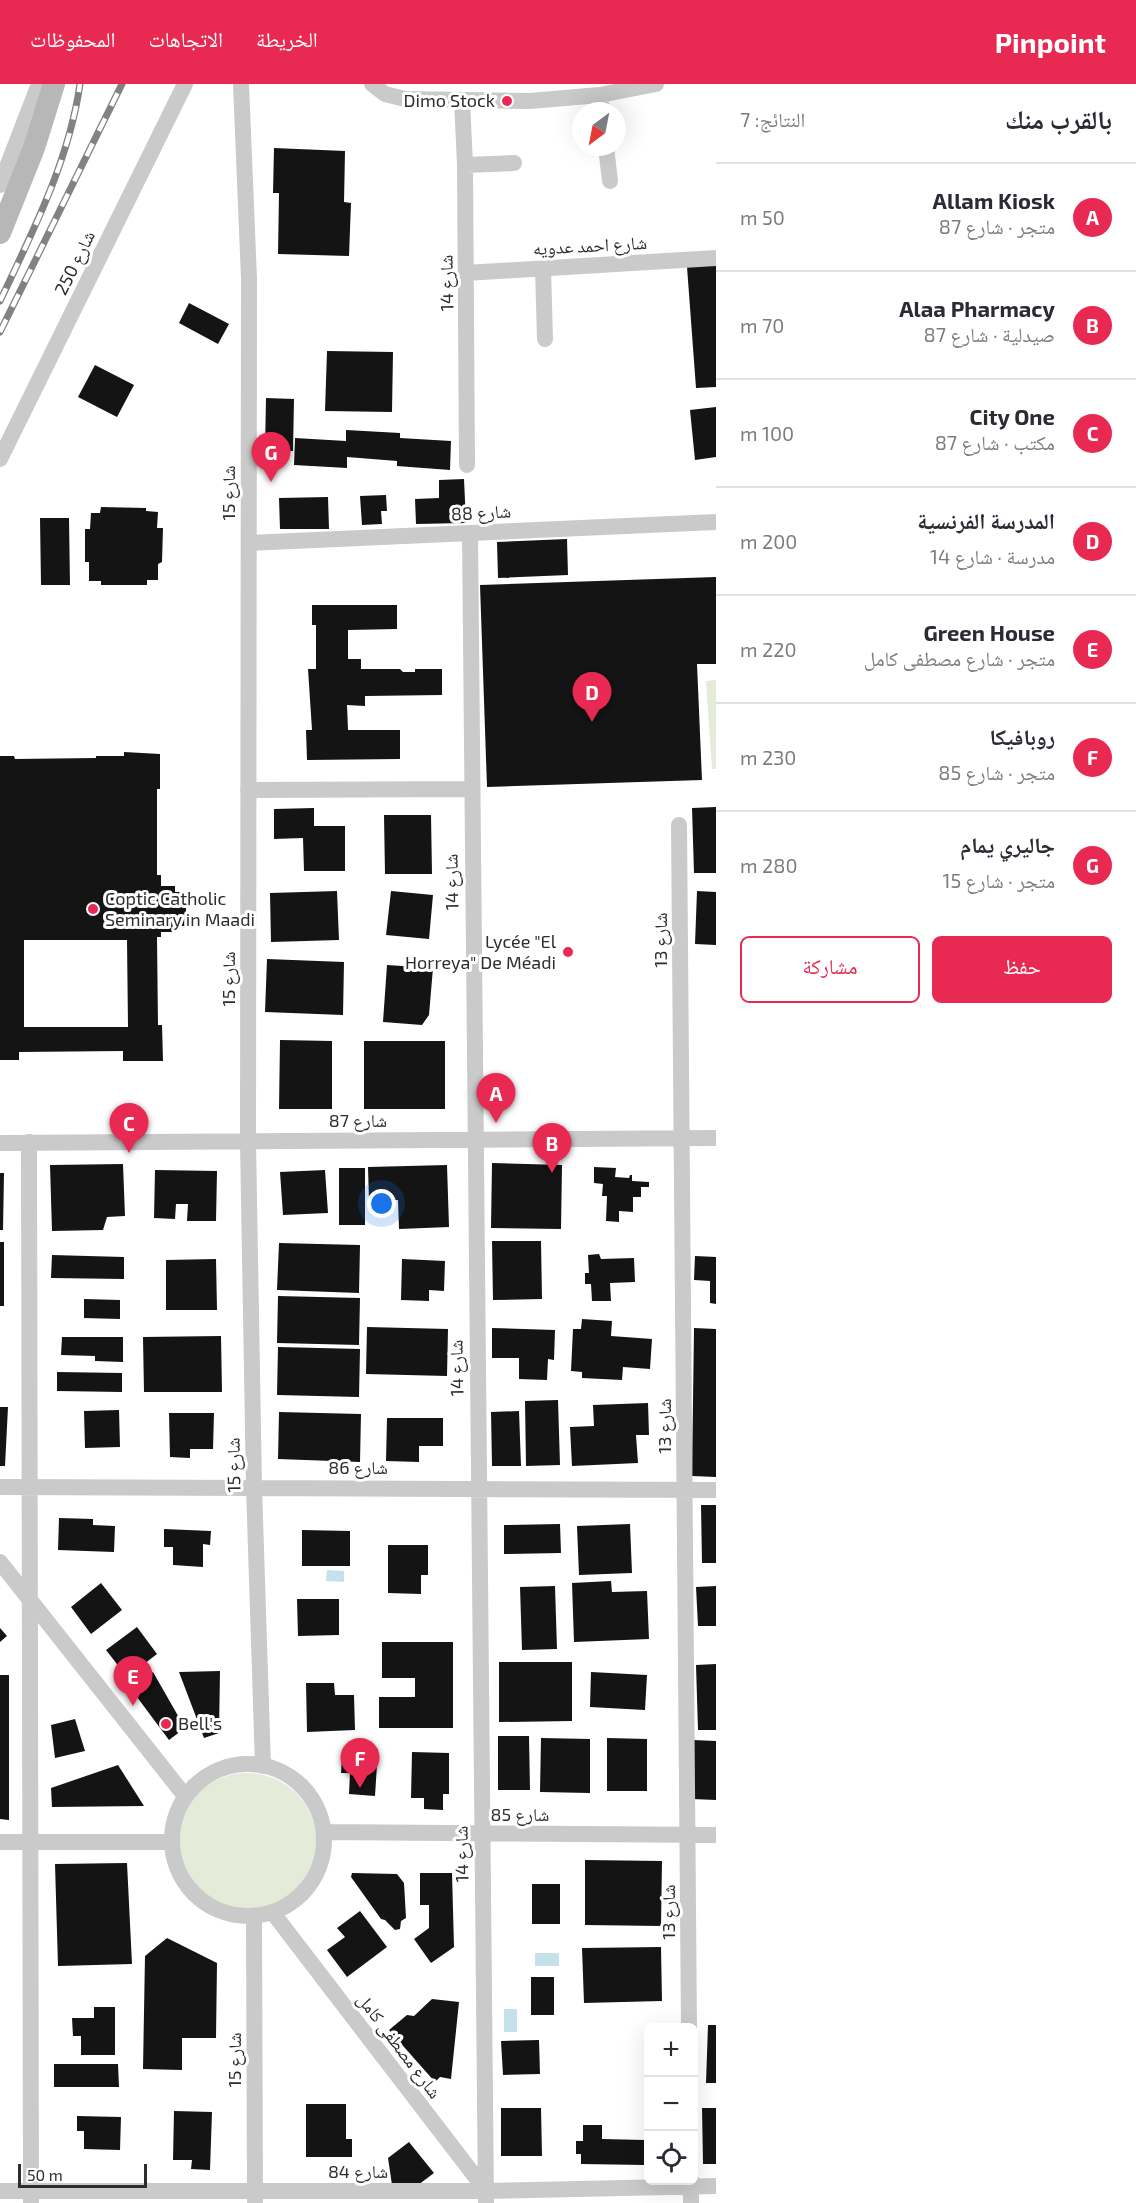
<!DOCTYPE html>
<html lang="ar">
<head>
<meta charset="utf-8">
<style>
	:root { --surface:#fff; --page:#f2f2f3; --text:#2b2b33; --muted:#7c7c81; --line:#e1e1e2; --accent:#e82a53 }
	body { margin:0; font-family:"Exo 2","Noto Naskh Arabic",sans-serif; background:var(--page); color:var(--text); direction:rtl }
	.controls { position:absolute; right:18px; bottom:18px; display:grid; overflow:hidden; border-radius:9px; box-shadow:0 6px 24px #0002 }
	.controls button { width:54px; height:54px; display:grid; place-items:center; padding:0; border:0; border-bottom:2px solid var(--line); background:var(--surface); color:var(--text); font:30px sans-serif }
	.compass { position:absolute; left:572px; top:18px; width:54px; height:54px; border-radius:50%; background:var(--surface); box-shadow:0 6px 24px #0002; rotate:212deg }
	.scale { position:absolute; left:18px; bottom:15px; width:129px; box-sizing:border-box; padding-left:6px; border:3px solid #2d2d2d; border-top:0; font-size:16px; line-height:21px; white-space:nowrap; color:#2d2d2d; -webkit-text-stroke:4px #fff; paint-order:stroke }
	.you { position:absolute; left:382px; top:1120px; width:21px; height:21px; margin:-15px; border:4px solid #fff; border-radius:50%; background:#1a73e8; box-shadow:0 0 0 9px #1a73e833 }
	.badge { display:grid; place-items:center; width:39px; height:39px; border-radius:50%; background:var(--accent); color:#fff; font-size:20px; font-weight:700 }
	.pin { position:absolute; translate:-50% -50px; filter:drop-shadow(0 2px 3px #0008) }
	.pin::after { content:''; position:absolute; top:32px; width:21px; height:18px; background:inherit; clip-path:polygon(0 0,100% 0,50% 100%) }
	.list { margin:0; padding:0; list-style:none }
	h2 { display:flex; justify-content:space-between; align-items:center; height:78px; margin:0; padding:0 24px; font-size:26px }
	h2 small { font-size:20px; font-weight:400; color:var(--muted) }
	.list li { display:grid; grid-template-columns:39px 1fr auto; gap:18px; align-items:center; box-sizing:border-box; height:108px; padding:0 24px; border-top:2px solid var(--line) }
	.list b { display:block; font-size:22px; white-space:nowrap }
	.list p { margin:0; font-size:20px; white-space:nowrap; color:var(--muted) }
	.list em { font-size:20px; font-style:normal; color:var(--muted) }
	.actions { display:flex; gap:12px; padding:18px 24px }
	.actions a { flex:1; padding:14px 0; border:2px solid var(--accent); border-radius:9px; text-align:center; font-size:21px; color:var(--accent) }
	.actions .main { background:var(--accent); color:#fff }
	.icon { flex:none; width:33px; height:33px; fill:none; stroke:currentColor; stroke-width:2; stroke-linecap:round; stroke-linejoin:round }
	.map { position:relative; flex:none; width:716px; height:2119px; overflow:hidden; direction:ltr }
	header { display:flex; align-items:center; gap:36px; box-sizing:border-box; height:84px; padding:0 30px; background:var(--accent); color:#fff }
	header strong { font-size:28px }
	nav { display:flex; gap:33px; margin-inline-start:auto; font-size:21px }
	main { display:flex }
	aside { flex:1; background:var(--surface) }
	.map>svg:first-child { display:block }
</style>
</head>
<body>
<header>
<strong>Pinpoint</strong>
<nav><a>الخريطة</a><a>الاتجاهات</a><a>المحفوظات</a></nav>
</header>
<main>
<aside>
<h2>بالقرب منك<small>النتائج: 7</small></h2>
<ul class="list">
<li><span class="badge">A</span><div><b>Allam Kiosk</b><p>متجر · شارع 87</p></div><em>50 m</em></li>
<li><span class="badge">B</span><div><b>Alaa Pharmacy</b><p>صيدلية · شارع 87</p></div><em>70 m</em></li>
<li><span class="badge">C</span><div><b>City One</b><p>مكتب · شارع 87</p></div><em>100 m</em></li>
<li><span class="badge">D</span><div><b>المدرسة الفرنسية</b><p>مدرسة · شارع 14</p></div><em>200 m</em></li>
<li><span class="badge">E</span><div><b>Green House</b><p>متجر · شارع مصطفى كامل</p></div><em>220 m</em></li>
<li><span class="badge">F</span><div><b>روبافيكا</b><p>متجر · شارع 85</p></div><em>230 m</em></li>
<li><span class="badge">G</span><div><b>جاليري يمام</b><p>متجر · شارع 15</p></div><em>280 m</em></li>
</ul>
<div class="actions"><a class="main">حفظ</a><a>مشاركة</a></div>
</aside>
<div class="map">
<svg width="716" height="2119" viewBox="0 0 716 2119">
	<rect width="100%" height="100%" fill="#fff"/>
	<path fill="#e5ebd9" d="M716 596V685H712L706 597Z
		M177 1759a70 70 0 1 1 140 0a70 70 0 1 1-140 0Z"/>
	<path fill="#c5e2eb" d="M327 1486 344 1487V1498L326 1497Z
		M535 1869H559V1882H535Z
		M504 1925H517V1948H504Z"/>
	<path fill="#141414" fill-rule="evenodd" d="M274 64 345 67 344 118 351 119 349 172 278 170 279 109H273Z
		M716 181V303L696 304 687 183Z
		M189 219 229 240 218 260 179 239Z
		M327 267 393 268 392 328 325 327Z
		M95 281 134 301 117 333 78 313Z
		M266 314 294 315 293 367 265 366Z
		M716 323V373L695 376 690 326Z
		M346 346 400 349V354L451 357 450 386 397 382V377L347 373V384L294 381 295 354 346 357Z
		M464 395 466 439 416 440 415 415 439 414V396Z
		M386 411 387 427H381L382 440 362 441 360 412Z
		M328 413 329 445H280L279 414Z
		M101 423 146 424V427L158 428 157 444H163L162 478 158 480V496H147V501H101V497H89V478H85V445H90L91 429H100Z
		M40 434H69L70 501H41Z
		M567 455 568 491 498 494 497 458Z
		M716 493V580H697L702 696 487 703 480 501Z
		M312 521H397V545L348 546V575H361V585H400L403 588H415V585H442V611L365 612V622L347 621 348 646H400V675L307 676 306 646H312L308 585H316V541H312Z
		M124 668 160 670V705H157V791H161V802H175V808H186V842H177V848H161V853H157L158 941H162L163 977H123V967L19 968V976H0V672H14L15 675 96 674V672H124ZM24 856H127L128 943H24Z
		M716 723V789H694L692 724Z
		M314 724V742H345V787H304L303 754 274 755V725Z
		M384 731H431L432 790H385Z
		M337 807 339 856 271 858 270 809Z
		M391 807 433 811 429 855 386 851Z
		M697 807 716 808V861L695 860Z
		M267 875 344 878 343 931 265 928Z
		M387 881 433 884 429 931 422 941 383 938Z
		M280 956 332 957V1025H279Z
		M364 957H445V1025H364Z
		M492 1079 562 1081 561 1145 491 1144Z
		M123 1080 125 1132 107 1133 103 1146 52 1147 50 1081Z
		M447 1081 449 1143 399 1145 398 1116 369 1117 368 1083Z
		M594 1083 616 1084 615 1093 629 1094 630 1091H632V1097L649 1098V1103H641V1113H633V1128L619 1127V1138L606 1137 607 1112H602L603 1100 594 1099Z
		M339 1084H365V1141H339Z
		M155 1086 217 1087 216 1137H187L188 1120H176L175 1135 154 1134Z
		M325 1086 328 1129 283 1131 280 1088Z
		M0 1089H4L3 1146H0Z
		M492 1157H541L542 1215 493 1216Z
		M0 1158H4V1222H0Z
		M279 1159 360 1161 359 1209 277 1206Z
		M599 1170 601 1175 634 1174 635 1198 610 1199 611 1217H592L591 1200H585V1189H589L588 1171Z
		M52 1171 124 1173V1195L51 1194Z
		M695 1172 716 1173V1220L710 1219V1197L694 1196Z
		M216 1175 217 1226H166V1176Z
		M402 1175 445 1177 444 1207 429 1206V1217L401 1216Z
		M278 1212 360 1214 359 1261 277 1259Z
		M84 1215 120 1216V1235L84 1234Z
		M582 1235 612 1237 611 1252 652 1255 650 1285 623 1283 622 1296 582 1294V1288L571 1287 573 1245H581Z
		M367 1243 448 1245 447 1292 366 1290Z
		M492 1244 555 1246 554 1276 548 1275 547 1296 519 1295V1274H492Z
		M694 1244 716 1245V1393L692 1392Z
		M221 1252 222 1308H144L143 1253Z
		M62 1253H123V1278L95 1277V1272L61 1271Z
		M278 1263 360 1265 359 1313 277 1311Z
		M57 1288 122 1289V1308L57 1307Z
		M558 1316 560 1381 526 1382 525 1317Z
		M648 1319 649 1351H636L638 1379 572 1382 570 1343 594 1342 593 1321Z
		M0 1323H8L5 1382H0Z
		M119 1326 120 1363 85 1364 84 1327Z
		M519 1327 521 1382H492L491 1328Z
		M279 1328 361 1330 360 1378 278 1375Z
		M169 1329H214L213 1365H190V1374L170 1373Z
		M387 1334H443V1362H419V1378L386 1377Z
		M701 1421H716V1479H702Z
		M59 1434 93 1435V1441L115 1442 114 1468 58 1466Z
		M560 1440 561 1469 504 1470V1441Z
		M630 1440 632 1489 579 1491 577 1442Z
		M164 1445 211 1447 210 1461 203 1460V1483L173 1481V1463H164Z
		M302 1446 350 1447V1482H302Z
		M388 1461H428V1491H421V1510L388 1509Z
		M611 1497 612 1508 647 1507 649 1555 574 1558 572 1499Z
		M101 1499 122 1526 91 1550 71 1523Z
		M555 1502 557 1565 522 1566 520 1503Z
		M716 1502V1542H698L696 1503Z
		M297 1515H339V1551L298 1552Z
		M137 1543 157 1570 127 1593 106 1566Z
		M0 1544 7 1552 0 1558Z
		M382 1558H453V1644H379V1613H415V1594H382Z
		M499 1578H572V1637L499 1638Z
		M716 1580V1646H698L696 1581Z
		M220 1587 219 1649 204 1654 179 1588Z
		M153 1588 185 1644 169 1656 131 1605Z
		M591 1588 647 1591 645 1626 590 1623Z
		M0 1591H9V1736L0 1735Z
		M306 1599H334L335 1611H354L355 1646 307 1648Z
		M75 1635 85 1667 55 1674 51 1641Z
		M498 1652H529L530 1706H498Z
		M541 1654 590 1655V1709L540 1708Z
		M607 1654 647 1655V1707H607Z
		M693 1656 716 1657V1716L692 1715Z
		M354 1663 378 1665 375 1712 349 1710 350 1689H341L342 1672 354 1673Z
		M412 1668 449 1669V1710H443V1726L424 1725V1714H411Z
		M118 1681 144 1722 52 1723 51 1704Z
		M585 1776 662 1777 661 1842 585 1841Z
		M127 1779 132 1880 58 1882 55 1780Z
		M352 1789 397 1790 404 1799 406 1834 401 1837 400 1845 395 1846 385 1836 381 1835 351 1793Z
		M420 1789H452L454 1863 431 1879 414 1855 429 1844V1821H420Z
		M532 1800H560V1840H532Z
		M360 1827 387 1863 347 1893 327 1866 345 1853 337 1844Z
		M167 1854 217 1879 216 1954H182V1986L143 1985 145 1872Z
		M661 1863 662 1917 584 1919 582 1864Z
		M531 1893H554V1931H531Z
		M432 1915 459 1918 451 1995 440 1993 435 1998 389 1946 407 1931 414 1932Z
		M94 1923H115V1971H81V1952H73L72 1934H94Z
		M708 1941H716V1999H706Z
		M539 1956 540 1990 503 1991 501 1957Z
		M54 1980H118L119 2003H54Z
		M306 2020H346V2055H352V2073H306Z
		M501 2024H541L542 2072H501Z
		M702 2024H716V2080H703Z
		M174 2027 212 2028 210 2086 191 2085 192 2076H173Z
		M77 2032 121 2033 120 2066 84 2065V2047H77Z
		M583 2041H602V2055L645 2056V2081L581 2080V2070H576V2057H583Z
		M409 2058 434 2089 414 2104 392 2101 388 2074Z"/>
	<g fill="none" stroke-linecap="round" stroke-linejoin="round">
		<path stroke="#cacaca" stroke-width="16" d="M241 0 249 195 248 1057 254 1403 263 1682
			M372 0 385 10 405 15 530 17 600 11 656 0
			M600 11 602 27
			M462 16 465 81 467 381
			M606 63 610 97
			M465 81 514 79
			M0 101 39 0
			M543 184 545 255
			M466 189 716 174
			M0 375 185 0
			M470 449 486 2119
			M249 459 716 438
			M248 706 470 705
			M679 741 689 1944
			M29 1058 31 2119
			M0 1059 716 1054
			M0 1403 716 1406
			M0 1478 185 1712
			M172 1756a76 76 0 1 1 152 0a76 76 0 1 1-152 0Z
			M324 1748 716 1751
			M0 1758H171
			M273 1829 487 2108
			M254 1833 255 2117
			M691 2096V2119
			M0 2107H486L716 2102"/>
		<path stroke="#b7b7b7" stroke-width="22" d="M0 149 34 64 54 0"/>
		<g stroke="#828282" stroke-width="7">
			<path id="rail" d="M0 217C33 147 69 77 80 0
				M0 248 122 0"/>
		</g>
		<use href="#rail" stroke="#fff" stroke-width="4.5" stroke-dasharray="14" stroke-linecap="butt"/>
	</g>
	<g fill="#e82a53" stroke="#fff" stroke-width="2">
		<circle cx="507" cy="17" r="6"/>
		<circle cx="93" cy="825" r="6"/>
		<circle cx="568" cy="868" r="6"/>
		<circle cx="166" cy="1640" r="6"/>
	</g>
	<g text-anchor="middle" stroke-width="6" stroke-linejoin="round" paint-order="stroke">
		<g font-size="18" fill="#2d2d2d" stroke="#fff" text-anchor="end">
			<text x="495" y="23">Dimo Stock</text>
			<text x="105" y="821" text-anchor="start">Coptic Catholic<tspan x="105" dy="21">Seminary in Maadi</tspan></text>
			<text x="556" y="864">Lycée "El<tspan x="556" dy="21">Horreya" De Méadi</tspan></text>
			<text x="178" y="1646" text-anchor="start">Bell's</text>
		</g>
		<g font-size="18" fill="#2d2d2d" stroke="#fff">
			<text transform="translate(590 162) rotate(-3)" y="6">شارع احمد عدويه</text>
			<text transform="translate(75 179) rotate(-64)" y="6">شارع 250</text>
			<text transform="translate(447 199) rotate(-91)" y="6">شارع 14</text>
			<text transform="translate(229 409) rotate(-90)" y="6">شارع 15</text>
			<text transform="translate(481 429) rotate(-3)" y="6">شارع 88</text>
			<text transform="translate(452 798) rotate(-91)" y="6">شارع 14</text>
			<text transform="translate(661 856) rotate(-90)" y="6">شارع 13</text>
			<text transform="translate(229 895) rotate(-90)" y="6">شارع 15</text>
			<text x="358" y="1043">شارع 87</text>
			<text transform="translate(457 1284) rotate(-91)" y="6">شارع 14</text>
			<text transform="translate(665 1342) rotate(-90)" y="6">شارع 13</text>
			<text transform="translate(234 1381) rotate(-91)" y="6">شارع 15</text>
			<text x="358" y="1390">شارع 86</text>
			<text x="520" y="1737">شارع 85</text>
			<text transform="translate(462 1770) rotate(-91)" y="6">شارع 14</text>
			<text transform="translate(669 1828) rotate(-90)" y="6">شارع 13</text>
			<text transform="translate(399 1962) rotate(53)" y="6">شارع مصطفى كامل</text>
			<text transform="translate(235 1976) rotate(-90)" y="6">شارع 15</text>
			<text x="358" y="2094">شارع 84</text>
		</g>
	</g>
</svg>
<div class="controls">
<button>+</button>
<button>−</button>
<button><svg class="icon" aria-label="locate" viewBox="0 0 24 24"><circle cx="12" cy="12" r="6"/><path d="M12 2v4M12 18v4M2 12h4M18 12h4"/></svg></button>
</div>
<svg class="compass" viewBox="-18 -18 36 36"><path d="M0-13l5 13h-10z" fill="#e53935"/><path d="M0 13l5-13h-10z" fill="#7c7c81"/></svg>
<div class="scale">50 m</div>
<div class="you"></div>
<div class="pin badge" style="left:496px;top:1039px">A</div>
<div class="pin badge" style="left:552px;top:1089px">B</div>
<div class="pin badge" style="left:129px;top:1069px">C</div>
<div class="pin badge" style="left:592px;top:638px">D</div>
<div class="pin badge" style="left:133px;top:1622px">E</div>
<div class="pin badge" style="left:360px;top:1704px">F</div>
<div class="pin badge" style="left:271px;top:398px">G</div>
</div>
</main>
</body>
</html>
